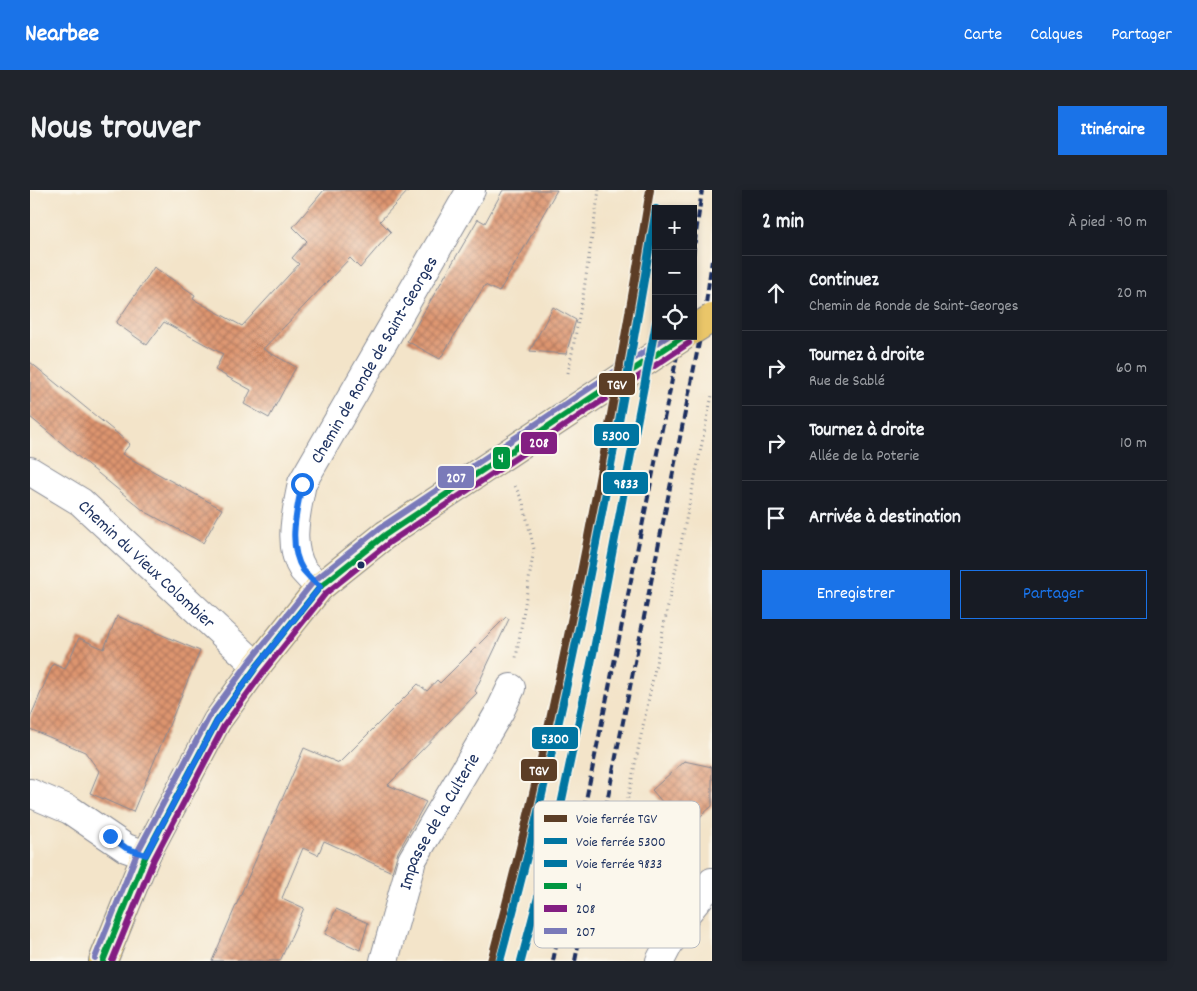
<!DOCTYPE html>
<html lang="fr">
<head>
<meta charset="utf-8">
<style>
	:root { --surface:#171b24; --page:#20242c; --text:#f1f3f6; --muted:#9ea1a6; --line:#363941; --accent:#1a73e8 }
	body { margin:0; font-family:Dekko,sans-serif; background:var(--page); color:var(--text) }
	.controls { position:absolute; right:15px; top:15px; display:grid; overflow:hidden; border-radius:0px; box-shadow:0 2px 8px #0003 }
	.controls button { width:45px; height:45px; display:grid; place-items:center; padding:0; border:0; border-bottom:1px solid var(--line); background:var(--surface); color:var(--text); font:25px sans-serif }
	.stop { position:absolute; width:15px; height:15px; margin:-11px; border:4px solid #1a73e8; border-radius:50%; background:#fff }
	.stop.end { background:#1a73e8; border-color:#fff; box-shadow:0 1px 5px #0008 }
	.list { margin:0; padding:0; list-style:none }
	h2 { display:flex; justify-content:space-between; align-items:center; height:65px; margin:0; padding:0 20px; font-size:21px }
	h2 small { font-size:16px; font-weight:400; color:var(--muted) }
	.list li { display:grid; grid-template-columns:32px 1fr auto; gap:15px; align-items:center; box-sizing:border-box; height:75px; padding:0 20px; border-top:1px solid var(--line) }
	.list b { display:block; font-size:19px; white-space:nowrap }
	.list p { margin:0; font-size:16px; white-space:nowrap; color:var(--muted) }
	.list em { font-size:16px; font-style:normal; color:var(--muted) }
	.actions { display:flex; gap:10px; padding:15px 20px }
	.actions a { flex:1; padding:11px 0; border:1px solid var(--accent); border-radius:0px; text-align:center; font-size:18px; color:var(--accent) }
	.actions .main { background:var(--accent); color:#fff }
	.icon { flex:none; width:28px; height:28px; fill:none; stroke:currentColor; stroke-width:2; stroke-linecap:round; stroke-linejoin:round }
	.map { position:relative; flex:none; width:682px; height:771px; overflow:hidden; border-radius:0px }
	header { display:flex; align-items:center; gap:30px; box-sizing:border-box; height:70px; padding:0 25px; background:var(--accent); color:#fff }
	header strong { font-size:24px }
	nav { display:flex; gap:28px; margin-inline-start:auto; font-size:18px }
	.intro { display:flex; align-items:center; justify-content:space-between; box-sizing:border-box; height:120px; padding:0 30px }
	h1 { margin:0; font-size:35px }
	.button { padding:12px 22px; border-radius:0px; background:var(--accent); color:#fff; font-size:18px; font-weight:700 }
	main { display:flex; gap:30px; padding:0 30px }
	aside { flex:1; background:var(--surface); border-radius:0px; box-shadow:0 2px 8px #0003 }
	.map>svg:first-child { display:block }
</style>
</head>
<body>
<header>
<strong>Nearbee</strong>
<nav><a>Carte</a><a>Calques</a><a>Partager</a></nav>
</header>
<div class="intro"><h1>Nous trouver</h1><a class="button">Itinéraire</a></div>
<main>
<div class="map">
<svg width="682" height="771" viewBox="0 0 682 771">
	<defs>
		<pattern id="building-cross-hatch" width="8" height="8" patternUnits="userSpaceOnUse" patternTransform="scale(1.25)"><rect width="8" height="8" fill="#dd946e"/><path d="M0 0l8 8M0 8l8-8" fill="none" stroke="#b2795e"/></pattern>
	</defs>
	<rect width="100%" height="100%" fill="#fbf7ec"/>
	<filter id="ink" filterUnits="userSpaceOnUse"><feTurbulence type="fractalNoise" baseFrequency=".02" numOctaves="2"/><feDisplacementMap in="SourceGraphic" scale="10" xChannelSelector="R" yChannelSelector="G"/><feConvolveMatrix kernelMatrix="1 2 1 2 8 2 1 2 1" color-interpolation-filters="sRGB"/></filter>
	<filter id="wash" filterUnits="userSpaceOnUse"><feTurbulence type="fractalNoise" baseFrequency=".0096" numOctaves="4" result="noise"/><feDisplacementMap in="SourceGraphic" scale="20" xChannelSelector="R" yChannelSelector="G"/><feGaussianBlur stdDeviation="1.12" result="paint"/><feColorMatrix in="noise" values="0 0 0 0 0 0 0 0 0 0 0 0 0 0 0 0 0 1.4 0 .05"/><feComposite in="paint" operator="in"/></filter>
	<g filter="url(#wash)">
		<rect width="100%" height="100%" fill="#f3e4c9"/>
		<g id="blocks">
			<path fill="url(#building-cross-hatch)" d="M294 0H379L350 31 361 42 330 78 320 68 233 159 266 177 239 228 214 214 221 200 185 180 193 164 134 132 117 155 86 133 124 77 165 105 163 109 212 136 269 74 262 68 277 51 263 37Z
				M473 0H527L469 102 455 95 410 169 377 151 448 29 455 33Z
				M523 117 546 130 536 164 500 161Z
				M0 172 100 254 92 264 192 319 173 353 114 321 0 227Z
				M87 426 170 461 103 622 60 603 69 581 55 562 0 539V528L23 474 35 479 49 448 74 459Z
				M476 427 479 429 445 501 447 503 358 595 396 612 368 662 362 682 294 651 288 665 273 658 252 708 274 718 250 771H182L274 558 309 573 388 494 397 501 407 490 410 493Z
				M654 571 682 577V616L617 674 597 647 634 614 622 600Z
				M306 719 338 733 330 760 295 744Z"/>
		</g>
	</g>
	<g filter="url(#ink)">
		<use href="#blocks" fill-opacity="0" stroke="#878a94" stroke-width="1"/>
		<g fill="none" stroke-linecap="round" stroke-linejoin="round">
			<g stroke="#878a94" stroke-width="30">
				<g id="minor">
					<path id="s1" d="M0 281 51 312 227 476"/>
					<path id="s2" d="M290 397C284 392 278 386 273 380 257 355 267 320 272 293L441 0"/>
					<path d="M0 603 40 620 96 658 116 665"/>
					<path id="s3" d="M354 771 382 670 470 521 481 498"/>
					<path d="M630 771 651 730 682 692"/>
				</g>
			</g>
			<g stroke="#878a94" stroke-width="30">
				<path id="major" d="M73 771 116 665 187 531 227 476 290 397 355 345"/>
			</g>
			<path stroke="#878a94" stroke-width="3" stroke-dasharray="1 4" stroke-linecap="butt" d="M538 183 553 106 569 0
				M485 296 493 312 504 359 486 468
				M626 709 596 686 585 670 682 205"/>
			<use href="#minor" stroke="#fff" stroke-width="28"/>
			<use href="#major" stroke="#eac669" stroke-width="28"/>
			<path stroke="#1b2f5e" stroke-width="4" stroke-dasharray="8 4" stroke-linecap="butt" d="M663 65 672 0
				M523 771 651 146
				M545 771 674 128 682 70"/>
			<g stroke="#878a94" stroke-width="30" stroke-linecap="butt">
				<path id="major-bridge" d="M663 140 682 128
					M355 345 654 146"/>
			</g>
			<use href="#major-bridge" stroke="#eac669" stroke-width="28"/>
			<g stroke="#fbf7ec" stroke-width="10">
				<path id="bus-1" d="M73 771 116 665 187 531 227 476 290 397 355 345 654 146"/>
			</g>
			<g stroke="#fbf7ec" stroke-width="10">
				<path id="bus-2" d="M82 771 124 669 194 536 234 481 296 403 360 352 659 153"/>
			</g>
			<g stroke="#fbf7ec" stroke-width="10">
				<path id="bus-3" d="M65 768 108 661 179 527 220 471 284 391 350 338 638 146"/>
			</g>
			<use href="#bus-1" stroke="#009640" stroke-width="6"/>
			<use href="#bus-2" stroke="#831f82" stroke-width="6"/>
			<use href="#bus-3" stroke="#7a7ab9" stroke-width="6"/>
			<g stroke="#fbf7ec" stroke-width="11">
				<path id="rail-1" d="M461 771C529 518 577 259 620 0"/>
			</g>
			<g stroke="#fbf7ec" stroke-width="11">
				<path id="rail-2" d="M470 771C537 524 584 271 626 19"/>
			</g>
			<g stroke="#fbf7ec" stroke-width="11">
				<path id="rail-3" d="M491 771 525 643 564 459 626 133"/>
			</g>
			<use href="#rail-1" stroke="#5c3e26" stroke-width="8"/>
			<use href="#rail-2" stroke="#0075a1" stroke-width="8"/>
			<use href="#rail-3" stroke="#0075a1" stroke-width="8"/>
		</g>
	</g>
	<g fill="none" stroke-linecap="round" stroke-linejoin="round" filter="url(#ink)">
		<path stroke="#1a73e8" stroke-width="6" d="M80 646 96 658 116 665 187 531 227 476 290 397C284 392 278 386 273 380 257 355 267 320 272 294"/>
	</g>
	<circle fill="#1b2f5e" stroke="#fbf7ec" stroke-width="2" cx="331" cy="375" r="4.5"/>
	<g text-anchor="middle" stroke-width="5" stroke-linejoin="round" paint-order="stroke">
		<g font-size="18" fill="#1b2f5e" stroke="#fbf7ec">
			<text dy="6" stroke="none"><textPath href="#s2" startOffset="256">Chemin de Ronde de Saint-Georges</textPath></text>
			<text dy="6" stroke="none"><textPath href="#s1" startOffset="150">Chemin du Vieux Colombier</textPath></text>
			<text dy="6" stroke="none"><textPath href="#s3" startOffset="151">Impasse de la Culterie</textPath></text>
		</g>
	</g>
	<rect x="504" y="611" width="166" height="147" rx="8" fill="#fbf7ec" stroke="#b8bbc1" stroke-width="1"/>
	<rect x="514" y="625" width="23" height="7" fill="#5c3e26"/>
	<rect x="514" y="648" width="23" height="6" fill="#0075a1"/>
	<rect x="514" y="670" width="23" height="7" fill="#0075a1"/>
	<rect x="514" y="693" width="23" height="6" fill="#009640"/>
	<rect x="514" y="715" width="23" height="7" fill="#831f82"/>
	<rect x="514" y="738" width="23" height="6" fill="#7a7ab9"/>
	<g font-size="14" fill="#1b2f5e">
		<text x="546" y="633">Voie ferrée TGV</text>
		<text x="546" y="656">Voie ferrée 5300</text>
		<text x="546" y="678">Voie ferrée 9833</text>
		<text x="546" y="701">4</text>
		<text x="546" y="723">208</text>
		<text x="546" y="746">207</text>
	</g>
	<g stroke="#fbf7ec" stroke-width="2">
		<rect x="568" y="182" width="38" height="24" rx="5" fill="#5c3e26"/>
		<rect x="563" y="233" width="47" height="24" rx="5" fill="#0075a1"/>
		<rect x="490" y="241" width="38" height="24" rx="5" fill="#831f82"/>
		<rect x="462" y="256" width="19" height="24" rx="5" fill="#009640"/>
		<rect x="407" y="275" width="38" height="24" rx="5" fill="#7a7ab9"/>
		<rect x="572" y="281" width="47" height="24" rx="5" fill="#0075a1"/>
		<rect x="501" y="536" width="48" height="24" rx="5" fill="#0075a1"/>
		<rect x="490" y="568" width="38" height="24" rx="5" fill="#5c3e26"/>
	</g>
	<g font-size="14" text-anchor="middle" font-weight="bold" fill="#fff">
		<text x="587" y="199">TGV</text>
		<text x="586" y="250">5300</text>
		<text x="509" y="257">208</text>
		<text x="471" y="272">4</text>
		<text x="426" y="292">207</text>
		<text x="596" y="298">9833</text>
		<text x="525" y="553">5300</text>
		<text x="509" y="585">TGV</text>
	</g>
</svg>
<div class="controls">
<button>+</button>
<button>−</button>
<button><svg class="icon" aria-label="locate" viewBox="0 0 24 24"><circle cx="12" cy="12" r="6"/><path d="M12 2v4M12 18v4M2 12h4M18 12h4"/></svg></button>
</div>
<div class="stop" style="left:272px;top:294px"></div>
<div class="stop end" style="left:80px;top:646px"></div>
</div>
<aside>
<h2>2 min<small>À pied · 90 m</small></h2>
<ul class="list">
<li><svg class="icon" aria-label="ahead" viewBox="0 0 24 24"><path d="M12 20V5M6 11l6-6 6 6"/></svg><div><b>Continuez</b><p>Chemin de Ronde de Saint-Georges</p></div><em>20 m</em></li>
<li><svg class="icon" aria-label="right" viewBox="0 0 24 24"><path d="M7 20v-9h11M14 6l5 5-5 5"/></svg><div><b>Tournez à droite</b><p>Rue de Sablé</p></div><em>60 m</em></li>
<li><svg class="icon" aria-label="right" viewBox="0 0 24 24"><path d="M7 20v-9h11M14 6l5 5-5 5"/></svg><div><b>Tournez à droite</b><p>Allée de la Poterie</p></div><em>10 m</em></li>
<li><svg class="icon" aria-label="arrive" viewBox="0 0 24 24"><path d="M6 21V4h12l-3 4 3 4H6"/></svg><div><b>Arrivée à destination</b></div></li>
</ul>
<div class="actions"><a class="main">Enregistrer</a><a>Partager</a></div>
</aside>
</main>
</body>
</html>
